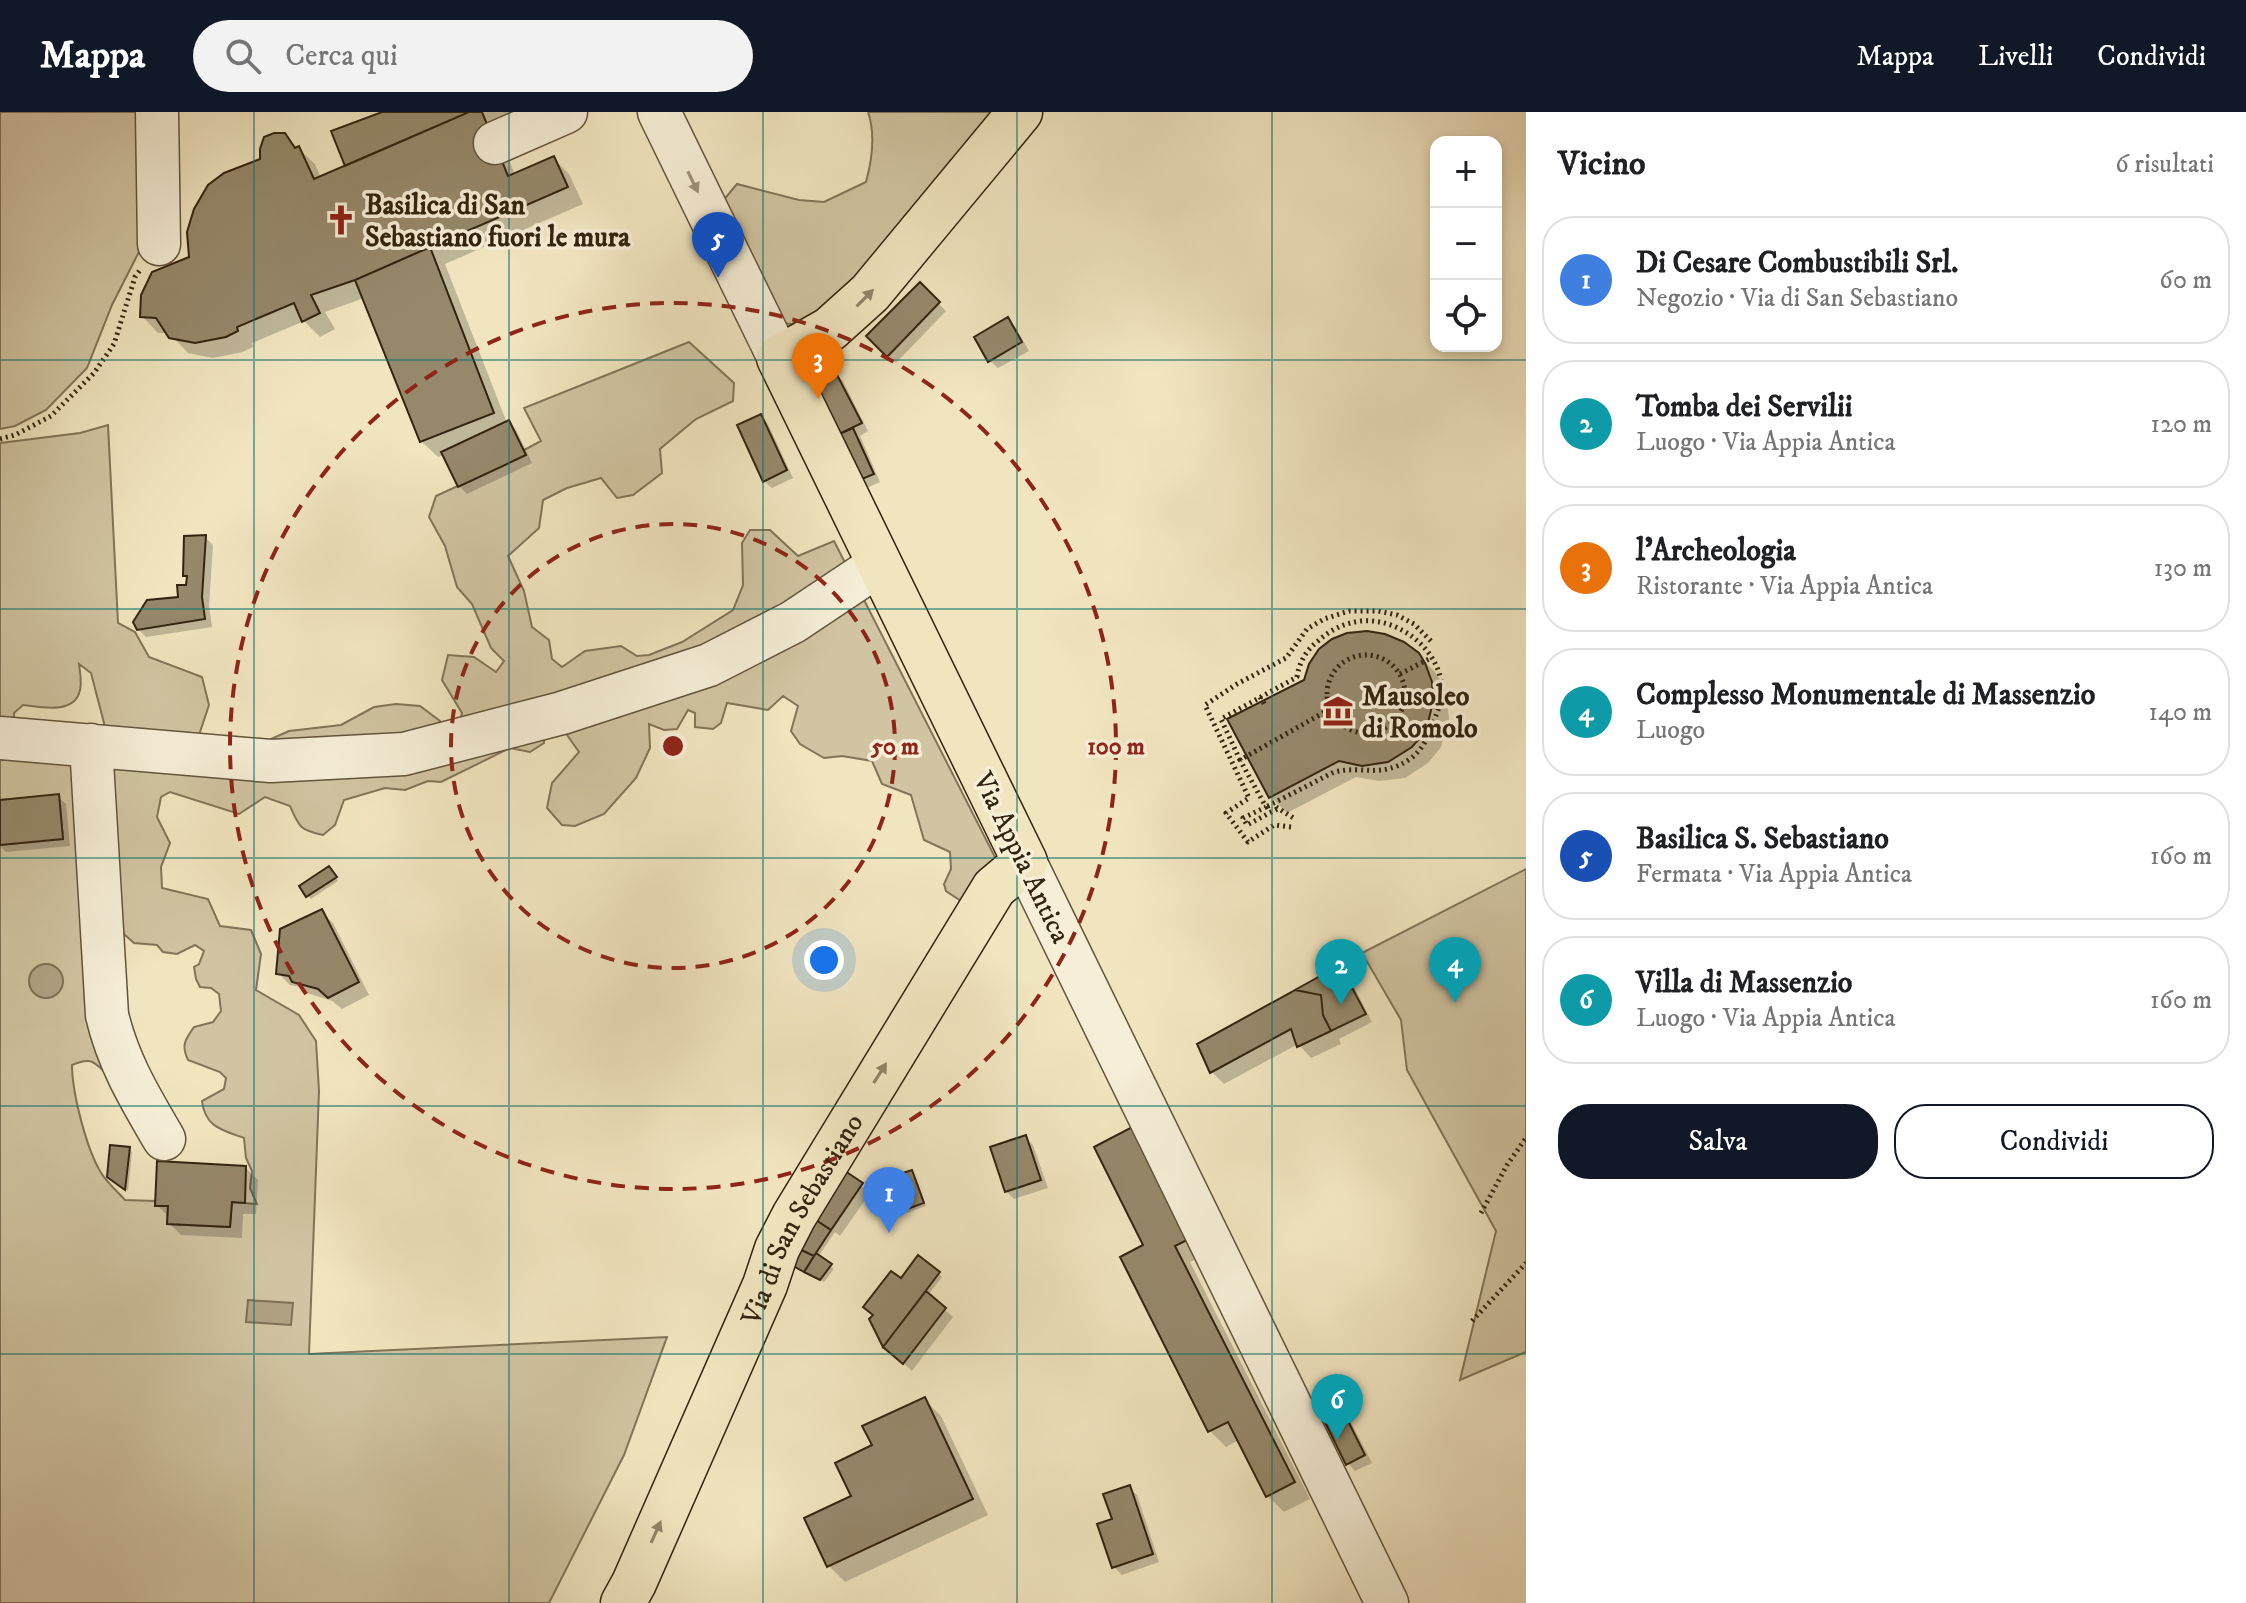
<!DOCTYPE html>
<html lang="it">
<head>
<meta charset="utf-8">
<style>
	:root { --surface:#fff; --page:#f2f2f2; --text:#202124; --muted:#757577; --line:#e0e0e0; --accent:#111827 }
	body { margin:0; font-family:"IM FELL DW Pica",serif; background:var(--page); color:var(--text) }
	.controls { position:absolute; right:24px; top:24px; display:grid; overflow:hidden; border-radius:16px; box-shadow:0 4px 12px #0003 }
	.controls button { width:72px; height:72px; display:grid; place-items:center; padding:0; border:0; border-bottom:2px solid var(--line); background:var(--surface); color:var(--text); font:40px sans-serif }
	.you { position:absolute; left:824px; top:848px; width:28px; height:28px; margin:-20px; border:6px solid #fff; border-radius:50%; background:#1a73e8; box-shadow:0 0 0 12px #1a73e833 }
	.badge { display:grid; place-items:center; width:52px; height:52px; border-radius:50%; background:var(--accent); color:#fff; font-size:26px; font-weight:700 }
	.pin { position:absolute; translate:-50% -66px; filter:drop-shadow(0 2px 4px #0008) }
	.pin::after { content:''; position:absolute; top:42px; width:28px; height:24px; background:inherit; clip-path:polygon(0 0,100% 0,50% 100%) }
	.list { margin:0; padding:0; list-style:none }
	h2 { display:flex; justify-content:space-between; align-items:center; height:104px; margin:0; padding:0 32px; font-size:34px }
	h2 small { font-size:26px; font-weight:400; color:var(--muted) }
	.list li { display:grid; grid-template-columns:52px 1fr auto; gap:24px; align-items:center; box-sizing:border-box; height:128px; margin:0 16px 16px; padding:0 16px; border:2px solid var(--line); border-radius:32px }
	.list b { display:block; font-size:30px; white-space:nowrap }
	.list p { margin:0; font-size:26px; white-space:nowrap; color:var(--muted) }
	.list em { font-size:26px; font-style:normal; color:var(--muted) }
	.actions { display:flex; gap:16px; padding:24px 32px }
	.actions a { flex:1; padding:18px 0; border:2px solid var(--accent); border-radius:32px; text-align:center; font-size:28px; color:var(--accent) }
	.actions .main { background:var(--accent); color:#fff }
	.icon { flex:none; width:44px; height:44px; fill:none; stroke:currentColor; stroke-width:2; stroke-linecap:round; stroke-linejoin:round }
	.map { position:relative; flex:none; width:1526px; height:1491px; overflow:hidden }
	header { display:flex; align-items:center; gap:48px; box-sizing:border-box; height:112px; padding:0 40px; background:var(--accent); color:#fff }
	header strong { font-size:38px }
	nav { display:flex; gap:44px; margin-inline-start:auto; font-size:28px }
	.search { width:560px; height:72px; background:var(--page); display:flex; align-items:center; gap:20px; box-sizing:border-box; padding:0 28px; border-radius:44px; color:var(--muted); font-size:30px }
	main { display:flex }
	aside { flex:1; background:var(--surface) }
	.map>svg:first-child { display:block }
</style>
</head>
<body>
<header>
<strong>Mappa</strong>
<div class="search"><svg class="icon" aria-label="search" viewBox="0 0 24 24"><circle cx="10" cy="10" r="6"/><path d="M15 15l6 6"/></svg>Cerca qui</div>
<nav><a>Mappa</a><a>Livelli</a><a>Condividi</a></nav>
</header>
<main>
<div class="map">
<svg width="1526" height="1491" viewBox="0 0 1526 1491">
	<rect width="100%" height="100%" fill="#f1e5c0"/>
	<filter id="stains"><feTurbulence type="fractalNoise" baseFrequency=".0025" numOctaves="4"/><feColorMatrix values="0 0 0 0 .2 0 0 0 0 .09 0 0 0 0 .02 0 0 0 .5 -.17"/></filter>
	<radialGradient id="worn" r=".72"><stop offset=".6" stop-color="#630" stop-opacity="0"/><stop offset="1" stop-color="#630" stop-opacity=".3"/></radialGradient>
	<path fill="#d1c4a2" stroke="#827458" stroke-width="2" d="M0 0H143L147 124 112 193 87 256 46 298 15 314 0 317Z
		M868 0H996L853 175 808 206 792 212 765 210 716 97 737 72 799 88 824 90 866 70C872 48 876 23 868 0Z
		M689 230 734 271 733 289 696 307 660 337 662 361 633 383 617 386 601 366 567 376 543 388 539 416 508 444 524 479 532 515 549 528 552 547 562 555 585 539 621 534 637 544 649 543 682 530 733 498 743 473 742 431 750 418H770L798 444 834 429 999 753 961 789 946 779 944 772 951 757 950 740 924 728 911 683 882 672 872 649 842 644 824 646 800 632 791 619 798 594 783 584 768 598 727 591 721 611 713 617 695 615V601L688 598 677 617 664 618 649 612 650 636 636 666 604 702 575 714 562 713 547 696 552 671 579 640 562 616H544V631L530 640 510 636 441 670 428 669 405 678 385 676 344 688 335 713 323 723C300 718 299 715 290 694L265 685 239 702 170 680 161 685 157 705 170 731 161 755 162 776 208 787 220 814 251 818 261 842 256 878 299 903 316 929 319 979 309 1242 667 1225 624 1343 549 1491H0V733L63 726 59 683 0 688V648L42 644 75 649 107 962C93 949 91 945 72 953 72 980 86 1035 100 1059 106 1070 117 1079 125 1088L155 1089V1094H168L167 1112 230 1115 232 1090 257 1092 250 1076 252 1059 246 1046 244 1026C222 1018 205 1015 202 989L224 977 226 966 220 960 188 948C181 933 185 928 194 915L213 910 221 899 219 882 211 876 200 875 196 867 194 855 199 852 204 839 195 833 177 842 163 840 157 833 134 831 115 814 116 786 104 611 91 561 79 552C80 560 82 570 80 578 75 603 40 595 23 593L14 601V620L0 628V331L80 321 108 313 118 511 135 520 149 545 202 565 209 593 197 629 240 641 289 619 341 613 374 595 396 592 420 594 440 609 445 618 460 611 462 601 442 568 448 543 474 545 496 560 504 549 491 536 472 492 457 475 445 434 429 405 436 384 525 343 524 338 541 329 524 296Z
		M1526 757V1240L1460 1268 1496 1119 1407 958 1401 908 1362 841Z"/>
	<path fill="#b0a384" stroke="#7e7055" stroke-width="2" d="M29 869a17 17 0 1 1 34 0a17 17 0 1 1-34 0Z
		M248 1188 293 1191 291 1213 246 1210Z"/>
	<path fill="#0003" d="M387 0H513L491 9 496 14 515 63 553 46 569 62 583 92 445 152 507 311 509 310 516 318 532 351 467 382 459 374 444 343 438 345 421 329 364 186 325 200 335 217 320 225 304 209 252 231 253 235 243 240 213 246 188 241 169 221H158L142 204 191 147 262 48 284 23 315 52 321 66 348 55Z
		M920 173 946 199 896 251 869 224Z
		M1008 208 1016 216 1029 239 998 256 990 249Z
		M835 261 843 269 868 319 860 324 880 370 865 377 812 273Z
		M761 304 768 312 793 366 772 376 764 369Z
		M205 425 213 433 209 494 212 515 146 525 138 517 180 487 188 475 189 466 185 463Z
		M1418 543 1435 560 1441 569 1447 587 1449 607 1441 635 1428 651 1405 666 1379 669 1356 665 1287 701 1271 685Z
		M58 685 66 692 70 734 6 740 0 734V690Z
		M332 760 338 769 311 787 307 783Z
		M321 799 333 811 369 883 342 897 332 889 307 881 301 875 290 873 278 861Z
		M1340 855 1348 863 1372 910 1339 927 1341 932 1311 946 1298 932 1224 972 1212 960Z
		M1025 1025 1033 1033 1048 1076 1014 1087 1006 1079Z
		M1152 1032 1207 1142 1190 1150 1310 1387 1284 1400 1268 1384 1239 1328 1226 1335 1210 1319 1146 1134Z
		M129 1037 132 1040 128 1079 112 1068Z
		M246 1056 258 1068 256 1102H243L242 1126 181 1123 169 1111V1105L157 1093Z
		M911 1060 915 1063 926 1094 907 1101 904 1098Z
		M846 1062 870 1081 840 1124 835 1120 818 1145 834 1157 824 1170 796 1155Z
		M919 1146 942 1165 928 1183 953 1205 912 1259 884 1234 871 1208Z
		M1335 1285 1342 1293 1372 1351 1355 1359 1348 1351Z
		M925 1288 941 1304 988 1403 845 1470 829 1454 874 1334Z
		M1129 1376 1137 1383 1159 1450 1122 1463 1114 1455V1409Z"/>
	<path fill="#96886b" stroke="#33240f" stroke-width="2" d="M382 0H469L345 54 331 19Z
		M469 0H482L508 64 554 44 568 75 355 168 311 183 320 201 302 210 294 191 237 215 238 219 226 225 195 231 169 226 156 206 140 205 141 183 152 160 189 145 187 120 194 97 208 73 224 61 260 47V37L264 25 274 21H285L295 36 299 34 314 67Z
		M430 135 494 301 420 330 355 168Z
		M920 170 940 190 887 245 866 224Z
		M1008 205 1022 230 988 250 974 225Z
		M835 259 862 311 835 324 809 272Z
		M761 302 787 358 763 370 737 313Z
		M509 308 526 343 458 375 441 340Z
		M853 316 874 362 855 370 835 324Z
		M206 423 202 485 205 507 137 518 133 510 147 488 178 485 177 473H186L187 464H183L184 424Z
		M1367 519 1385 522 1404 530 1419 541 1425 551 1432 570 1433 590 1426 619 1412 635 1388 650 1362 654 1339 649 1269 686 1227 607 1304 568 1309 552 1319 537 1332 527 1347 521Z
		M59 682 63 727 0 733V688Z
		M329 754 337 765 306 785 299 774Z
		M322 797 359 870 328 886 318 877 292 870 289 864 276 862 280 817Z
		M1340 853 1366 902 1331 919 1323 903 1321 883 1295 878Z
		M1295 878 1321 883 1323 903 1331 919 1297 935 1291 917 1210 961 1197 932Z
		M1136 1013 1193 1125 1175 1134 1295 1370 1266 1385 1228 1310 1208 1320 1120 1145 1143 1133 1094 1035Z
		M1026 1023 1041 1068 1005 1080 990 1035Z
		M110 1033 130 1035 125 1078 107 1065Z
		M157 1049 246 1054 245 1091 232 1090 230 1115 167 1112 168 1094H155Z
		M912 1058 924 1091 902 1099 891 1065Z
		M845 1059 863 1071 831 1118 813 1106Z
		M813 1106 831 1118 814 1144 797 1136Z
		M797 1136 814 1144 804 1160 790 1152Z
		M816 1141 832 1152 820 1168 804 1160Z
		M918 1143 940 1160 883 1235 869 1207 873 1203 863 1195 891 1159 901 1166Z
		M926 1179 946 1196 903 1252 883 1235Z
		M1335 1283 1365 1343 1346 1353 1316 1292Z
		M925 1285 973 1387 827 1455 804 1406 851 1384 835 1351 872 1333 862 1314Z
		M1130 1373 1153 1442 1112 1456 1097 1412 1112 1407 1103 1382Z"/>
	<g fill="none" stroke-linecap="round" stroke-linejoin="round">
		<g stroke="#62543b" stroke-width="45">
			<path id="minor" d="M157 0 159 132
				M659 0 779 246
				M495 31 566 0
				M0 626 271 649 404 642 562 601 709 553 793 510 880 452
				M91 633 107 903C118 950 140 986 164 1027
				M1025 750 1387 1491"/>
		</g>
		<g stroke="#33240f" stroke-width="47">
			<g id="major">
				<path id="s1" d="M623 1491 634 1471 765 1173 777 1137 794 1104 994 776 1025 750 779 246 830 217 870 181 1020 0"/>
			</g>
		</g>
		<path stroke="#33240f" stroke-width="5" stroke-dasharray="2 4" stroke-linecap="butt" d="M0 327 15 323 51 304 94 261 114 232 135 165 140 158
			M1327 582a39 39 0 1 1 78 0a39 39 0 1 1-78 0Z
			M1400 562 1431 546
			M1260 585 1265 593
			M1240 648 1221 607 1297 565C1299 551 1306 538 1318 529 1330 518 1344 511 1361 509 1403 505 1449 545 1441 589 1440 594 1437 600 1435 606 1431 620 1423 638 1410 647 1380 667 1363 653 1334 660L1266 695
			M1276 695 1295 707
			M1277 697 1247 713 1243 706 1266 695 1240 648 1330 597
			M1291 715 1274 713 1248 730 1226 701 1249 686 1205 593 1237 572 1286 546 1307 517 1324 507 1349 499H1378L1397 503 1414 512 1431 529
			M1481 1101 1507 1053 1526 1026
			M1472 1209 1526 1151"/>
		<use href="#minor" stroke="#f6eed6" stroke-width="42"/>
		<use href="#major" stroke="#f1e5c0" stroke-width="44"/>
	</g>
	<defs><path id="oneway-solid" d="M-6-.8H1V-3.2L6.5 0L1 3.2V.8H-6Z" transform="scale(2)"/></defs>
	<use fill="#9e937c" href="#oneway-solid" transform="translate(693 70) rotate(64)"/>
	<g fill="#928468">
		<use href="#oneway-solid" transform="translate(865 186) rotate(-45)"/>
		<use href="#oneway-solid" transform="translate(880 961) rotate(-58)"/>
		<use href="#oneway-solid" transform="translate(656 1420) rotate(-66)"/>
	</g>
	<path fill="none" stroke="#0f766e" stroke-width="2" stroke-opacity="0.55" d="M254 0V1491M509 0V1491M763 0V1491M1017 0V1491M1272 0V1491M0 248H1526M0 497H1526M0 746H1526M0 994H1526M0 1242H1526"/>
	<g fill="none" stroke="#8f2418" stroke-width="4" stroke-dasharray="14 10">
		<circle cx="673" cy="634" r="222"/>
		<circle cx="673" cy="634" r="443"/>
	</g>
	<defs>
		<g id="church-bare" transform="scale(2.4)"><path d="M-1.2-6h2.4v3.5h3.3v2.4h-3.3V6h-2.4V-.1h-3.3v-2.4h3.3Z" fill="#8f2418" stroke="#f6eed6" stroke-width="2.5" paint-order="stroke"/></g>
		<g id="museum-bare" transform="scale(2.4)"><path d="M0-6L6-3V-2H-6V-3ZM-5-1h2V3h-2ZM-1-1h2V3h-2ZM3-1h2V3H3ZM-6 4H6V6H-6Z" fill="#8f2418" stroke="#f6eed6" stroke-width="2.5" paint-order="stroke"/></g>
	</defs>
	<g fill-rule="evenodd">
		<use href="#church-bare" x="341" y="108"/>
		<use href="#museum-bare" x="1338" y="599"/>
	</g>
	<g text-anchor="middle" stroke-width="7" stroke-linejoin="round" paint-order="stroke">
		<g font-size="28" font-weight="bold" fill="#33240f" stroke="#f6eed6" text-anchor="start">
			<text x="365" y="102">Basilica di San<tspan x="365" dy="32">Sebastiano fuori le mura</tspan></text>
			<text x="1362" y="593">Mausoleo<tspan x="1362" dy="32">di Romolo</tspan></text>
		</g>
		<g font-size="28" fill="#33240f" stroke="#f6eed6">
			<text transform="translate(1023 745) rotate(64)" y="10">Via Appia Antica</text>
			<text dy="10" stroke="none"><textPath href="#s1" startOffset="424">Via di San Sebastiano</textPath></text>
		</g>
	</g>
	<circle cx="673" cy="634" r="12" fill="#8f2418" stroke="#f6eed6" stroke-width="4"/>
	<g font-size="24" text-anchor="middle" font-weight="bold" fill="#8f2418" stroke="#f6eed6" stroke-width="7" stroke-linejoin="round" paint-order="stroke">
		<text x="895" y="642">50 m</text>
		<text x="1116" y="642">100 m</text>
	</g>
	<rect width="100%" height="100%" filter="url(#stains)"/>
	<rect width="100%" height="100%" fill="url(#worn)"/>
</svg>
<div class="controls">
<button>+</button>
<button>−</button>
<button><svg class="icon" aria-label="locate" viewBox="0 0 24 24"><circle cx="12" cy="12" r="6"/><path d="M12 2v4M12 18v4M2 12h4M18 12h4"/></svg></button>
</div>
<div class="you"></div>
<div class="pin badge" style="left:889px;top:1121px;background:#3f7fe0">1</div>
<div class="pin badge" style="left:1341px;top:893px;background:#0f9aa8">2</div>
<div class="pin badge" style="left:818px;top:287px;background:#e8710a">3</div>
<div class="pin badge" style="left:1455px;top:891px;background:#0f9aa8">4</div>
<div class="pin badge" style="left:718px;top:166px;background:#1a4fb4">5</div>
<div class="pin badge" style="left:1337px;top:1328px;background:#0f9aa8">6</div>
</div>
<aside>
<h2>Vicino<small>6 risultati</small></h2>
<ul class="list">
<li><span class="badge" style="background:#3f7fe0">1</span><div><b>Di Cesare Combustibili Srl.</b><p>Negozio · Via di San Sebastiano</p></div><em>60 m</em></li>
<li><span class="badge" style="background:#0f9aa8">2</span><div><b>Tomba dei Servilii</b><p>Luogo · Via Appia Antica</p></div><em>120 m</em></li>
<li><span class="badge" style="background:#e8710a">3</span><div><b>l'Archeologia</b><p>Ristorante · Via Appia Antica</p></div><em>130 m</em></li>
<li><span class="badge" style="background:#0f9aa8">4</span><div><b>Complesso Monumentale di Massenzio</b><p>Luogo</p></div><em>140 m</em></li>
<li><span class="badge" style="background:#1a4fb4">5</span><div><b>Basilica S. Sebastiano</b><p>Fermata · Via Appia Antica</p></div><em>160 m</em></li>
<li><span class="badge" style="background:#0f9aa8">6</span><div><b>Villa di Massenzio</b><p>Luogo · Via Appia Antica</p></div><em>160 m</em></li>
</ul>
<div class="actions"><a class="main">Salva</a><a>Condividi</a></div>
</aside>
</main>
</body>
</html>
